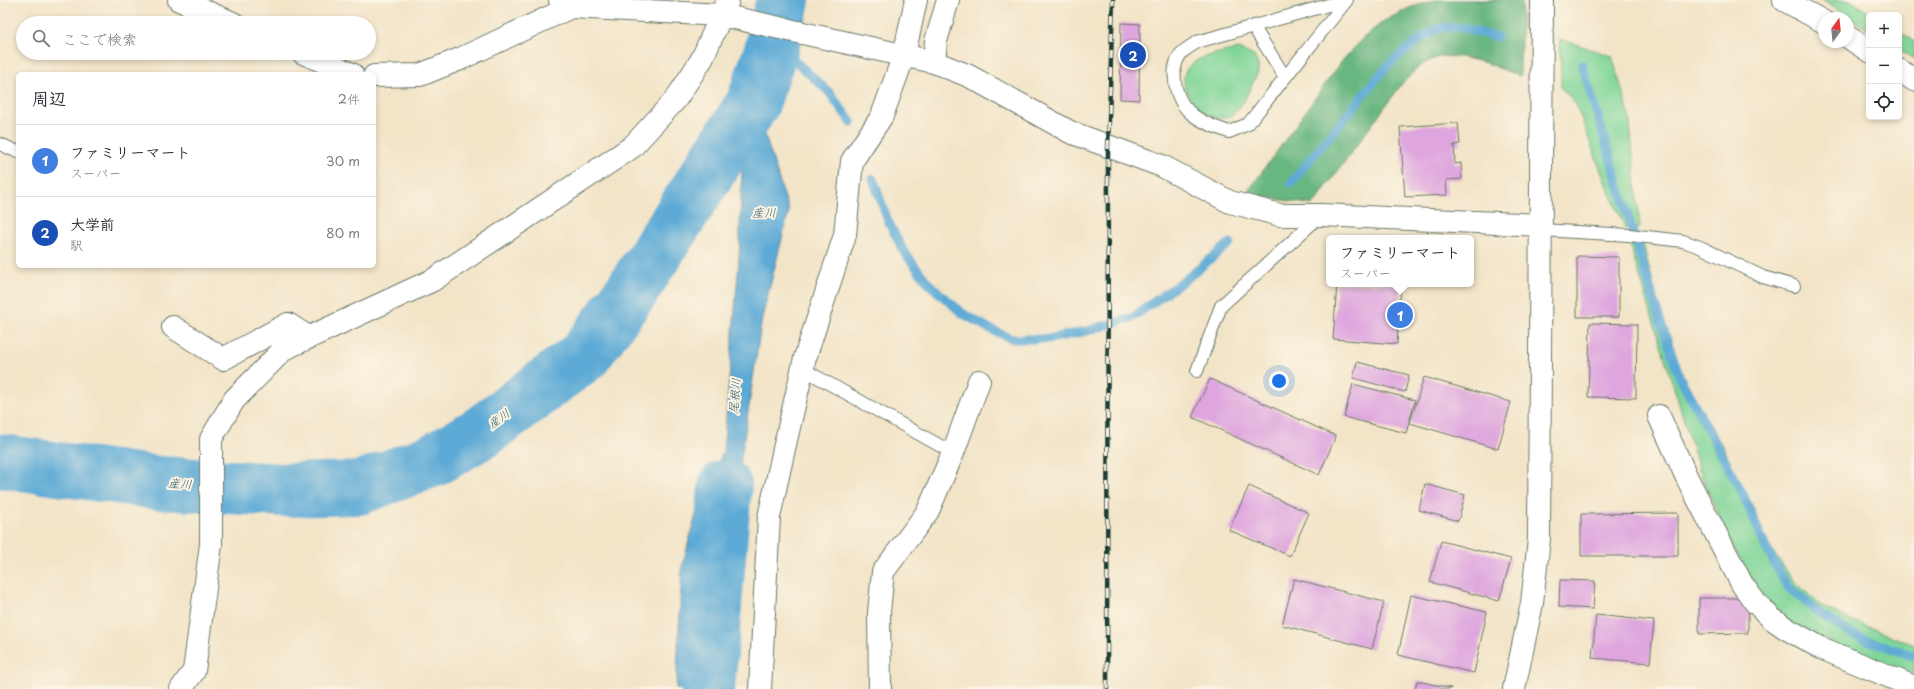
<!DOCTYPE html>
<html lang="ja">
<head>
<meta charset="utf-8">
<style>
	:root { --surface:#fff; --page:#f7f7f7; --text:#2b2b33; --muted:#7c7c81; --line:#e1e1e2; --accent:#1f6fb2 }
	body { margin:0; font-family:"Playpen Sans","Klee One",sans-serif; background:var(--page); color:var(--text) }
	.controls { position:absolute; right:12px; top:12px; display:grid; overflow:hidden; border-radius:6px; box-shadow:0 2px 6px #0003 }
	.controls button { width:36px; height:36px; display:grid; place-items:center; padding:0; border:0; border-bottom:1px solid var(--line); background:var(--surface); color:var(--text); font:20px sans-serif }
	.compass { position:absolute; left:1818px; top:12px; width:36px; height:36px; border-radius:50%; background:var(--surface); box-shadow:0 2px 6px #0003; rotate:15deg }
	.you { position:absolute; left:1279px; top:381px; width:14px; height:14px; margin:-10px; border:3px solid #fff; border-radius:50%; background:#1a73e8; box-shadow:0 0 0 6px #1a73e833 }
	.badge { display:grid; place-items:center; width:26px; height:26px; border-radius:50%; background:var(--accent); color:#fff; font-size:13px; font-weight:700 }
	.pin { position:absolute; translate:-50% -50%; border:2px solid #fff; box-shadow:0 1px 4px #0006 }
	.popup { position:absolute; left:1326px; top:235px; width:148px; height:52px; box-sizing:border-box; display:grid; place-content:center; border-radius:6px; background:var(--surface); filter:drop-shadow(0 1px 3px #0005); font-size:13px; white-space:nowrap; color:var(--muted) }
	.popup b { font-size:15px; color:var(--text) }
	.popup::after { content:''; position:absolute; left:50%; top:100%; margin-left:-8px; border:8px solid transparent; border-top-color:var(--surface) }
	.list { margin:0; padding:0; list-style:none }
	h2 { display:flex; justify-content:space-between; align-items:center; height:52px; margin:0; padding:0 16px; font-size:17px }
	h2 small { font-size:13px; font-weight:400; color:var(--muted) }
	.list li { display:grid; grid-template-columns:26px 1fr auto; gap:12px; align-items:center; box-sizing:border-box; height:72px; padding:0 16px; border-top:1px solid var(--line) }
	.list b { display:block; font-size:15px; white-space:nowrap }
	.list p { margin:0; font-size:13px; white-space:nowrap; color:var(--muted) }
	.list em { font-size:13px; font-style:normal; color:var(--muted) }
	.icon { flex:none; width:22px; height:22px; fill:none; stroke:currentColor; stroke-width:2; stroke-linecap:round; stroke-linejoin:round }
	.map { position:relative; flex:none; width:1914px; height:689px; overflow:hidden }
	.search { position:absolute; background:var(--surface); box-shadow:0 2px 6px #0003; left:16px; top:16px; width:360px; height:44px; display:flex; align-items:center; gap:10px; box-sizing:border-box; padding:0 14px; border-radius:22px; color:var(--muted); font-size:15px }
	.panel { position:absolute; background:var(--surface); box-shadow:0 2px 6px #0003; left:16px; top:72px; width:360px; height:196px; border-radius:6px }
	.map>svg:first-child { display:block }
</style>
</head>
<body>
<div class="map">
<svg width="1914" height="689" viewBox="0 0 1914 689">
	<rect width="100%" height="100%" fill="#fcf5e5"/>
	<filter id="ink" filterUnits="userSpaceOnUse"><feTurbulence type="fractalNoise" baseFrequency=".025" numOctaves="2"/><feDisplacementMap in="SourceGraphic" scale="8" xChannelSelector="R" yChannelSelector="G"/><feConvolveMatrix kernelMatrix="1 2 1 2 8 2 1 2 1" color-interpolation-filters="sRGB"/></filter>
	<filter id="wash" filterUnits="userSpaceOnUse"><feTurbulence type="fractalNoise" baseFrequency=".012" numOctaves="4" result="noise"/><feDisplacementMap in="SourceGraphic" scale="16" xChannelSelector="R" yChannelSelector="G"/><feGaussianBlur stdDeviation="0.9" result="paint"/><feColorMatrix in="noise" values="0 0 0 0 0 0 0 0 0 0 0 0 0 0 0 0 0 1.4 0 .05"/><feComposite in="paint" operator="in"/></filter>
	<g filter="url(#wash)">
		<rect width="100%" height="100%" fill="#f2e4c7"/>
		<path fill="#80d598" stroke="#508966" d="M1822 0H1850L1873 15H1869V30Z
			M1899 31 1914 41V59L1899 49Z
			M1560 39 1612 56 1629 114 1640 228 1626 229 1607 187 1576 105 1561 87Z
			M1238 49 1254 56 1258 65V72C1251 85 1243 111 1228 117 1206 126 1165 82 1194 62 1202 56 1227 51 1238 49Z
			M1629 242 1643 243 1661 316 1682 377 1723 447 1745 491 1769 546 1794 581 1820 605 1848 619 1914 645V681L1787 622 1754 585 1733 548 1701 475Z"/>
		<path fill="#68b680" stroke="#447a5a" d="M1435 0H1522L1520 76 1486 63 1461 57 1440 56 1420 66 1401 85 1313 205 1246 194 1342 61 1362 39 1384 21 1409 8Z"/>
		<path fill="#5daad6" stroke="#3e7485" d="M775 0H797L772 72 765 135 789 211 762 318 741 459 732 534 703 594 705 619 702 661 696 689H676L682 567 698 507 723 452 739 260 743 132 745 115 763 54Z"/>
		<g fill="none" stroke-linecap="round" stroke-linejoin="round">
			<path stroke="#5daad6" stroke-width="9" d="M772 47 795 61 829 92 851 122
				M1582 65 1659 317 1680 378 1742 492 1766 548 1787 586 1819 613 1853 635 1914 656
				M873 179 888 221 904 252 929 284 962 313 990 329 1012 339H1049L1087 331 1133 317 1190 276 1230 243
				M1291 183 1388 65 1420 39 1439 28 1459 27 1497 37"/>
			<path stroke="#5daad6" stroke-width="54" d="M0 461 159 483 283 490 359 488 434 460 482 432 585 355 631 292 753 103 772 47 783 0
				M708 689 725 486"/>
		</g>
		<g id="blocks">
			<path fill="#dea5de" d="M1121 23 1140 24 1139 100 1120 99Z
				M1458 123 1460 144 1454 145 1455 164 1461 163 1462 179 1446 180 1447 195 1405 197 1400 127Z
				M1577 256 1619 257V317H1577Z
				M1337 284H1401L1397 344 1333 339Z
				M1590 323 1637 324 1636 398 1588 397Z
				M1357 362 1409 375 1405 392 1353 378Z
				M1424 377 1511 402 1498 449 1410 423Z
				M1210 379 1336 436 1319 475 1192 417Z
				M1353 384 1415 400 1406 433 1344 417Z
				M1425 484 1465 495 1458 521 1419 510Z
				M1249 486 1309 513 1290 556 1229 530Z
				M1678 513V556H1581V514Z
				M1441 541 1511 559 1499 601 1430 582Z
				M1294 579 1384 602 1372 649 1282 625Z
				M1560 580 1595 581 1593 609 1559 607Z
				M1411 595 1487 612 1474 673 1398 655Z
				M1699 598H1748V633L1699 634Z
				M1596 615 1654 621 1650 663 1592 658Z
				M1417 681 1451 688V689H1415Z"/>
		</g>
	</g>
	<g filter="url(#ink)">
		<use href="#blocks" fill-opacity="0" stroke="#697767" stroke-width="1"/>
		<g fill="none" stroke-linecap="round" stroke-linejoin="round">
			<g stroke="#697767" stroke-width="14">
				<path id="service" d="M1346 0 1197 42C1192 46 1183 50 1180 55 1174 64 1174 72 1175 81 1178 113 1202 123 1229 132L1248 124 1347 0
					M1253 26 1285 77
					M0 144 18 152
					M1541 230 1629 235 1683 241 1700 247 1763 277 1794 286
					M803 369 953 453
					M1197 371 1221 306 1320 216"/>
			</g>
			<g stroke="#697767" stroke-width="24">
				<path id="minor" d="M179 0 233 23
					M560 0 571 7 721 15 934 62 969 76 1070 132 1162 166 1230 202 1280 215H1321L1541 225
					M1784 0 1824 22
					M1848 37 1869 51
					M303 53 352 74
					M934 62 936 41 948 0
					M1899 70 1914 80
					M374 76 420 75 460 59 571 7
					M173 327 223 359 288 324 308 337
					M1659 416 1687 478 1742 584 1755 602 1771 618 1787 629 1821 648 1914 687
					M181 689 194 671 211 544V439L234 400 284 349 433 280 632 147 676 99 702 59 728 0
					M760 689 769 517 784 449 805 358 845 235 852 161 882 116 904 55 916 0
					M880 689 879 612 883 572 928 511 953 453 979 381"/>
			</g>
			<g stroke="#697767" stroke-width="24">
				<path id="tertiary" d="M1514 689 1532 603 1539 539 1542 0"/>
			</g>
			<use href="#service" stroke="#fff" stroke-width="12"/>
			<use href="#minor" stroke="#fff" stroke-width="22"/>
			<use href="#tertiary" stroke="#fff" stroke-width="22"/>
			<g stroke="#1f3d34" stroke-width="4.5">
				<path id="rail" d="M1107 689 1108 148 1113 0"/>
			</g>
			<use href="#rail" stroke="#fcf5e5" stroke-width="3" stroke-dasharray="9" stroke-linecap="butt"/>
		</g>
	</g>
	<g text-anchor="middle" stroke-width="4" stroke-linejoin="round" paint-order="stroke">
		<g font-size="12" font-style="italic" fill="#325e65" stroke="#fcf5e5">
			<text x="764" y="217">産川</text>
			<text transform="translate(735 396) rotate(-85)" y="4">尾根川</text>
			<text transform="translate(499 419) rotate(-36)" y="4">産川</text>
			<text transform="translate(180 484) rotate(4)" y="4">産川</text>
		</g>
	</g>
</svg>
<div class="controls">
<button>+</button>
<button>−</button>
<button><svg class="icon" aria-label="locate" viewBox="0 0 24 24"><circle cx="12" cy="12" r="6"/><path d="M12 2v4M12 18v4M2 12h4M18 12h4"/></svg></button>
</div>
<svg class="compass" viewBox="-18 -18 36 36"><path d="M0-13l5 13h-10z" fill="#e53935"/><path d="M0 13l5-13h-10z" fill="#7c7c81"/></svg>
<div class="you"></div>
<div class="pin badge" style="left:1400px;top:315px;background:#3f7fe0">1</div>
<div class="popup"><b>ファミリーマート</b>スーパー</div>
<div class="pin badge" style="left:1133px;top:55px;background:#1a4fb4">2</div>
<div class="search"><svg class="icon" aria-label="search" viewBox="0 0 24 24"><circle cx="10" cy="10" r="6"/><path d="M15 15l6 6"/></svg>ここで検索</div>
<section class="panel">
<h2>周辺<small>2件</small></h2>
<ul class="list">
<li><span class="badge" style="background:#3f7fe0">1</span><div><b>ファミリーマート</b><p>スーパー</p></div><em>30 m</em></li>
<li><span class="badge" style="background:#1a4fb4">2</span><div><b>大学前</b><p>駅</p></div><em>80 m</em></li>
</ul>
</section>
</div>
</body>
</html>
